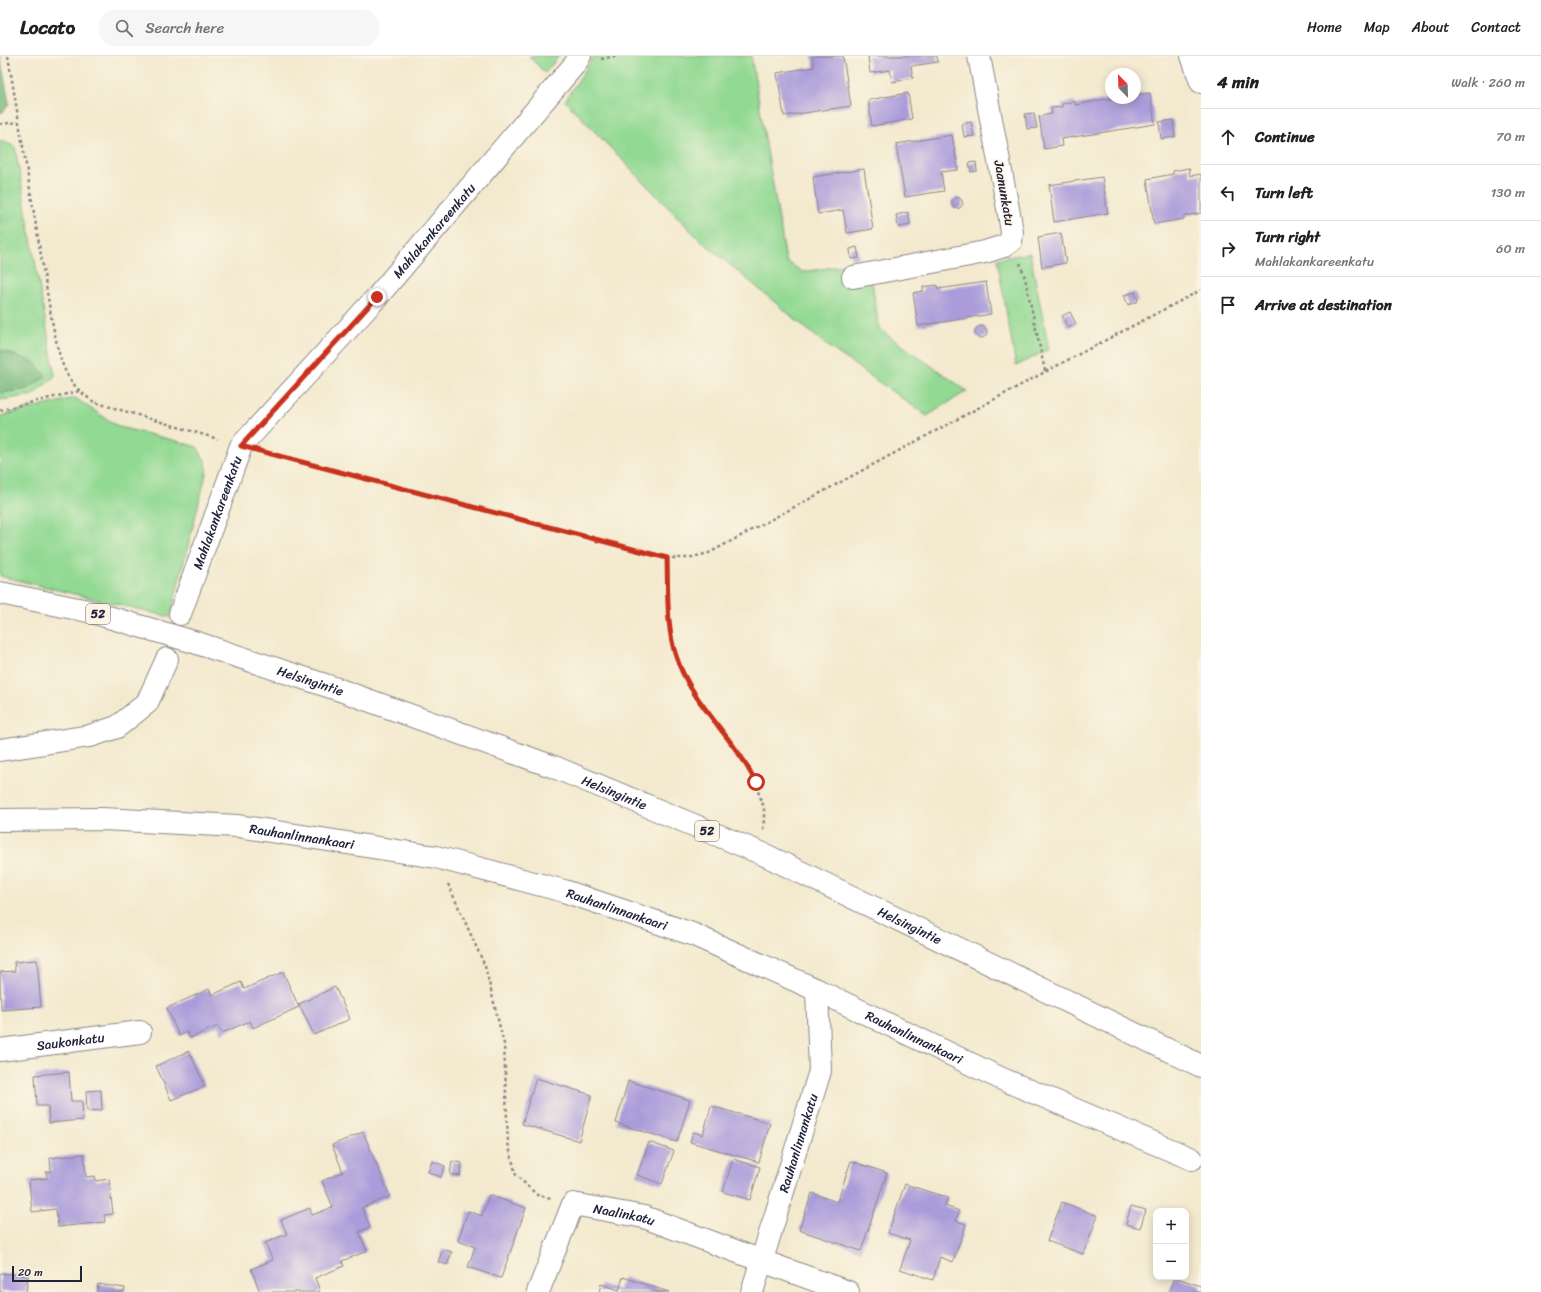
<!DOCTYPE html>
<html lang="en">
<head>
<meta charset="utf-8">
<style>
	:root { --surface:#fff; --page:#f6f6f6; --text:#202124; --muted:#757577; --line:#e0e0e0 }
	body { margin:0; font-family:Sriracha,sans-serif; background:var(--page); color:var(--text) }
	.controls { position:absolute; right:12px; bottom:12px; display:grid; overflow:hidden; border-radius:8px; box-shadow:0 2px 10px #0003 }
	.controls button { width:36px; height:36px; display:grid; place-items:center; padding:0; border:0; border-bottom:1px solid var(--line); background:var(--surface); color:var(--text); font:20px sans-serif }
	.compass { position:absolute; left:1105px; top:12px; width:36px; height:36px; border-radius:50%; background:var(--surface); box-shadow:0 2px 10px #0003; rotate:337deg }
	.scale { position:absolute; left:12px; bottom:10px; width:70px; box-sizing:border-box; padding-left:4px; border:2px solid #22223b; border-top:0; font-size:11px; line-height:14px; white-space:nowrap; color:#22223b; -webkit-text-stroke:3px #fcf5e5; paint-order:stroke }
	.stop { position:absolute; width:12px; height:12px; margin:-9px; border:3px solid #c8321e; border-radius:50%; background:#fff }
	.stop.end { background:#c8321e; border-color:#fff; box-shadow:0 1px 4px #0008 }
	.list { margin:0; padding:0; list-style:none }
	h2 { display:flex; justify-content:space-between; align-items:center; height:52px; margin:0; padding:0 16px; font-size:17px }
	h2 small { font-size:13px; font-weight:400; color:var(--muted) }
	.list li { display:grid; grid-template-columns:26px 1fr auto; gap:12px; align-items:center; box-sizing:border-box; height:56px; padding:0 16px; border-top:1px solid var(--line) }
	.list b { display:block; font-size:15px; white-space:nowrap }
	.list p { margin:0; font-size:13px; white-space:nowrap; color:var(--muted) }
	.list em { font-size:13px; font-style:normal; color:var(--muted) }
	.icon { flex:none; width:22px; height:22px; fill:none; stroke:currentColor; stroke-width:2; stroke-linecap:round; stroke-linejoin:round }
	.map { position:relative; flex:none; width:1201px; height:1236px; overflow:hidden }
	header { display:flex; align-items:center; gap:24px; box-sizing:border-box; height:56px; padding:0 20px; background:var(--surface); border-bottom:1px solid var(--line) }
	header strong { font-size:19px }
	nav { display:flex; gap:22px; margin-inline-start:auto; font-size:14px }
	.search { width:280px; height:36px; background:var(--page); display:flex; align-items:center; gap:10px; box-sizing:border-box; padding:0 14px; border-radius:16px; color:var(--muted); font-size:15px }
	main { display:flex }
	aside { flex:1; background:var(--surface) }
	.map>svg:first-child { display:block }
</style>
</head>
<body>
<header>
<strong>Locato</strong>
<div class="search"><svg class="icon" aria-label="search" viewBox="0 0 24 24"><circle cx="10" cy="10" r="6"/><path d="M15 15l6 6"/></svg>Search here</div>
<nav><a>Home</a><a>Map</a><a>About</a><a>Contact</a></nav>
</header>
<main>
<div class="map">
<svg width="1201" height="1236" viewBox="0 0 1201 1236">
	<rect width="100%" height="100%" fill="#fcf5e5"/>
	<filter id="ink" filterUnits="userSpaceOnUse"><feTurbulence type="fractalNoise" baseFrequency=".025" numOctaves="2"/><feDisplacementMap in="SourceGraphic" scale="8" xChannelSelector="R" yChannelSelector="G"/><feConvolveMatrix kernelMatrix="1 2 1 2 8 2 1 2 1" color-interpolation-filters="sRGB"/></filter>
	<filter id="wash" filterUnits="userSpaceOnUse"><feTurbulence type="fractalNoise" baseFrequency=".012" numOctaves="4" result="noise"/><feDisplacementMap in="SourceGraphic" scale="16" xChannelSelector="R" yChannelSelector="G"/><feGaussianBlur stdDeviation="0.9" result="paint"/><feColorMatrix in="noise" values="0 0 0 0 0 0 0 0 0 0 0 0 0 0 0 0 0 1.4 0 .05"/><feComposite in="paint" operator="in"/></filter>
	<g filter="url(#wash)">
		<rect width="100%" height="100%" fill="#f3e9ce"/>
		<path fill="#92d993" stroke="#5a7e67" d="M529 0H559L545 17Z
			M594 0H751L786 205 803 216 869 205 879 273 967 335 927 360 825 288 698 182 565 45Z
			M0 84 15 91 55 320 33 339 0 344V337L28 333 0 294Z
			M1030 197 1049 293 1016 310 997 203Z
			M75 342 119 371 177 385 197 391 206 406 207 414 170 561 0 520V360Z"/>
		<path fill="#75b97d" stroke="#4c6e5c" d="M0 0 9 47 4 55 0 57Z
			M0 294 34 306 46 320 28 333 0 337Z"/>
		<g id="blocks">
			<path fill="#aa9cda" d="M812 0H843L851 50 784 60 777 17 814 11Z
				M868 0H937L938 6 911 10 913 22 892 26 890 14 870 17Z
				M908 37 912 63 872 70 868 44Z
				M1150 37 1155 68 1061 83 1062 90 1044 93 1039 60 1052 58 1051 52 1062 51V48L1075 45V49L1113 42H1135V39Z
				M1034 57 1037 72 1027 73 1025 58Z
				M1173 64 1175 81 1161 83 1159 66Z
				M971 66 974 80 964 81 962 68Z
				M952 79 958 114 941 116 944 135 905 141 896 88Z
				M976 106 977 115 971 116 969 107Z
				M1189 112 1190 120 1201 118V157L1184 160V163L1154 168 1147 123 1173 118V115Z
				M864 113 873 173 847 177 843 154 818 158 813 121Z
				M1102 121 1108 157 1054 166 1049 129Z
				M951.5 147a5.5 5.5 0 1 1 11 0a5.5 5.5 0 1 1-11 0Z
				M908 156 910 169 898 171 896 159Z
				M1061 177 1066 207 1042 211 1038 181Z
				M857 191 859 202 851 203 850 193Z
				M986 226 991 258 918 270 913 237 923 235V231L937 229 938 233Z
				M1135 236 1138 245 1128 249 1124 239Z
				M1070 256 1076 268 1068 272 1062 260Z
				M975 276a6 6 0 1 1 12 0a6 6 0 1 1-12 0Z
				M37 904 41 951 1 954 0 916 15 915 14 906Z
				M283 916 299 951 253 972 250 965 222 977 218 970 190 982 187 976 179 980 167 952 209 933 212 939 241 926 244 933Z
				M335 931 350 963 314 979 299 948Z
				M189 995 205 1030 171 1044 156 1010Z
				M69 1016 71 1045H82L83 1064 49 1067 48 1050H37L35 1019Z
				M536 1022 592 1039 579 1085 522 1068Z
				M628 1025 690 1044 677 1086 616 1067Z
				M101 1034 102 1054 87 1055 86 1035Z
				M711 1050 770 1067 759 1106 690 1086 693 1076 703 1079Z
				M363 1076 390 1140 362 1152 370 1171 359 1176 367 1195 342 1205 344 1210 315 1222 320 1235 319 1236H260L251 1213 273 1204 265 1187 287 1178 281 1164 310 1152 312 1159 333 1151 322 1125 343 1116 332 1089Z
				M649 1086 674 1095 662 1128 637 1119Z
				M84 1098 86 1121 95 1120 96 1125 109 1123 113 1158 104 1159 105 1166 58 1171 56 1153 32 1156 29 1124 47 1122 46 1116 51 1115 50 1102Z
				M733 1103 760 1111 750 1144 723 1136Z
				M432 1105 445 1110 441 1121 428 1116Z
				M452 1105 462 1107 460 1120 450 1118Z
				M851 1105 887 1117 861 1195 799 1174 812 1137 837 1146Z
				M905 1128 948 1142 945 1150 959 1155 956 1165 966 1168 953 1206 940 1201 933 1224 900 1213 910 1184 888 1177Z
				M489 1139 526 1152 501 1222 468 1211 475 1191 458 1185 468 1155 482 1160Z
				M1062 1146 1098 1160 1083 1198 1047 1185Z
				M1131 1150 1146 1154 1140 1172 1126 1168Z
				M443 1193 452 1196 447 1209 438 1206Z
				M0 1217 28 1220 26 1236H0Z
				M623 1221 669 1236H599L601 1228 619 1234Z
				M1174 1221 1201 1230V1236H1169Z
				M98 1228 125 1232 124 1236H97Z"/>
		</g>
	</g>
	<g filter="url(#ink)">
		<use href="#blocks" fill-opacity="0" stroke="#8a8684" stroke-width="1"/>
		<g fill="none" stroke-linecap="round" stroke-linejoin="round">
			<g stroke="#8a8684" stroke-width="24">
				<g id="street">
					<path d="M1192 0 1201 26"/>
					<path d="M853 221 985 196 1004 190 1011 185 1012 177 1010 163 979 0"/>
					<path id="s1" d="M0 764 102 763 238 770 436 801 564 835 692 878 817 934 1002 1023 1192 1103"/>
					<path id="s2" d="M0 994 140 976"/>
					<path id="s3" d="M538 1236 573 1148 644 1161 762 1205 848 1236"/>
					<path id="s4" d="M752 1236 820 1015 817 934"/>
				</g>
			</g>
			<g stroke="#8a8684" stroke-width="24">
				<g id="secondary">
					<path id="s5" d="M180 558 241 390 377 241 575 8 580 0"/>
					<path d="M0 694 90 680 117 671 147 647 167 603"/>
				</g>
			</g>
			<g stroke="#8a8684" stroke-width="24">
				<g id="primary">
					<path id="s6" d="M0 537 88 555 194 586 340 634 554 711 763 798 1201 1010"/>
				</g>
			</g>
			<path stroke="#8a8684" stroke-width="2.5" stroke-dasharray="3 3" stroke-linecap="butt" d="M8 0 51 260C55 278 59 305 68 320 74 331 84 339 94 346L218 383
				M601 3 617 0
				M0 68 19 66
				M1020 207 1025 222 1045 315
				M0 354 79 335
				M266 396 667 502H688L709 497 1045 316 1201 234
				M667 502C668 542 666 584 684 621 705 663 745 693 759 738 761 743 763 748 764 753 764 760 764 767 763 774
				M448 828 485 910 504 988 508 1087 516 1119 537 1139 551 1142"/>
			<use href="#street" stroke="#fff" stroke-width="22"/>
			<use href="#secondary" stroke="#fff" stroke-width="22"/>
			<use href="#primary" stroke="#fff" stroke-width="22"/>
		</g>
	</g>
	<g fill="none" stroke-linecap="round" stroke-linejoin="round" filter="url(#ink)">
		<path stroke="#c8321e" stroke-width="5" d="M377 241 241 390 667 502C668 532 666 572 676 600 689 640 721 670 744 705 748 712 752 719 756 726"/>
	</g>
	<g text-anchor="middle" stroke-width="3" stroke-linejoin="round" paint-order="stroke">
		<g fill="#fcf5e5" stroke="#63616e" stroke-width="1">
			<rect x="86" y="548" width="24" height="20" rx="3"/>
			<rect x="695" y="765" width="24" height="20" rx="3"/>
		</g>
		<g font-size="12" font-weight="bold" fill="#22223b">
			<text x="98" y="562">52</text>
			<text x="707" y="779">52</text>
		</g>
		<g font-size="13" fill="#22223b" stroke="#fcf5e5">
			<text transform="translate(1005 137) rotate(80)" y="5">Jaanunkatu</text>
			<text dy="5" stroke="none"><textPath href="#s5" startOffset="468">Mahlakankareenkatu</textPath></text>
			<text dy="5" stroke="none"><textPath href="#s5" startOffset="108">Mahlakankareenkatu</textPath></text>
			<text dy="5" stroke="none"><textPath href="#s6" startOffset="323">Helsingintie</textPath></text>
			<text dy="5" stroke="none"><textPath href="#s6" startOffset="647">Helsingintie</textPath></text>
			<text dy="5" stroke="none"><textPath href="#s1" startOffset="303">Rauhanlinnankaari</textPath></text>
			<text dy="5" stroke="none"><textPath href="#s1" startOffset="627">Rauhanlinnankaari</textPath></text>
			<text dy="5" stroke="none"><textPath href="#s6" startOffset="971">Helsingintie</textPath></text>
			<text dy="5" stroke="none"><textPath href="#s1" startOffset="951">Rauhanlinnankaari</textPath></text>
			<text dy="5" stroke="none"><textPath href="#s2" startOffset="71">Saukonkatu</textPath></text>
			<text dy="5" stroke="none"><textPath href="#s4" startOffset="156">Rauhanlinnankatu</textPath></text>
			<text dy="5" stroke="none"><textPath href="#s3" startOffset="147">Naalinkatu</textPath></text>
		</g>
	</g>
</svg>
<div class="controls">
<button>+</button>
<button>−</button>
</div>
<svg class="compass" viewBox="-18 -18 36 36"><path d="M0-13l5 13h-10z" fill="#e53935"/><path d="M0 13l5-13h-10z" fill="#757577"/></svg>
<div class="scale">20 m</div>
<div class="stop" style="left:756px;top:726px"></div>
<div class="stop end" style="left:377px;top:241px"></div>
</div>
<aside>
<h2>4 min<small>Walk · 260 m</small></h2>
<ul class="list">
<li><svg class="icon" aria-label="ahead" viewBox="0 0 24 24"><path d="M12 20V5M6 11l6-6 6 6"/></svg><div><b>Continue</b></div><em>70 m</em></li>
<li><svg class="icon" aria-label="left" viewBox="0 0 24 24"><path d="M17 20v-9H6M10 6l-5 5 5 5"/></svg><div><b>Turn left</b></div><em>130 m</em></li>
<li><svg class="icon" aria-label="right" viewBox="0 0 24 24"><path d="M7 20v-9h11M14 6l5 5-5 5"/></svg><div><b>Turn right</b><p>Mahlakankareenkatu</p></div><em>60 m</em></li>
<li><svg class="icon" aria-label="arrive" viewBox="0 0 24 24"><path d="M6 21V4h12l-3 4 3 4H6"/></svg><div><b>Arrive at destination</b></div></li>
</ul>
</aside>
</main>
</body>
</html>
